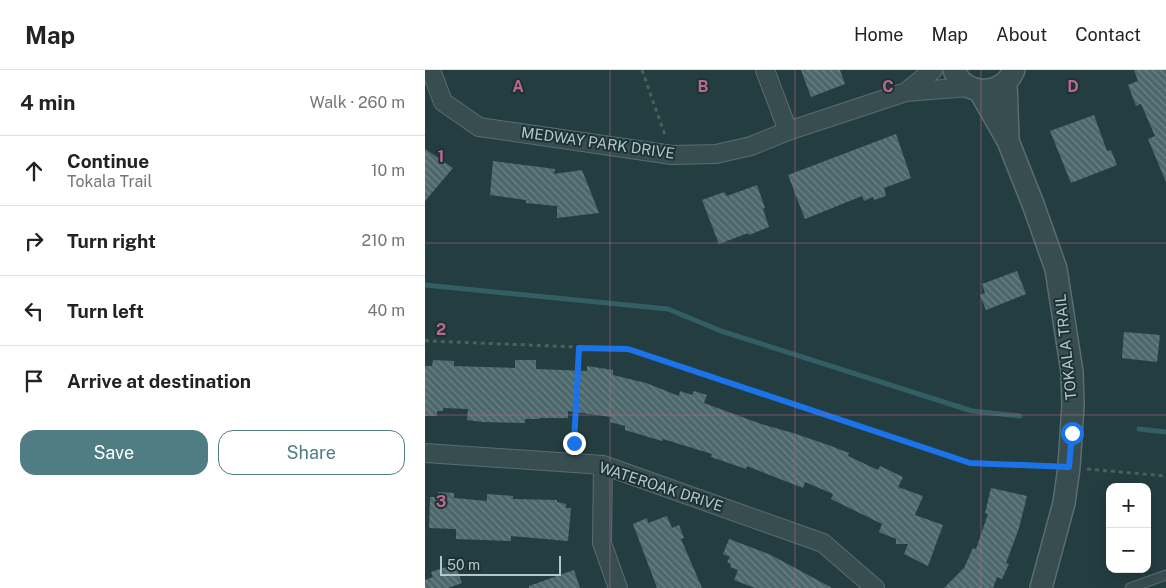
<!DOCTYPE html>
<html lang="en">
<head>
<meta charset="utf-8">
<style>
	:root { --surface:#fff; --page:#f2f2f2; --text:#222; --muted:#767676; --line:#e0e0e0; --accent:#507d84 }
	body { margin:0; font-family:"Public Sans",sans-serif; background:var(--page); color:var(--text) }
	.controls { position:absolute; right:15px; bottom:15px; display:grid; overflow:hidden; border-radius:10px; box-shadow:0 5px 20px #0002 }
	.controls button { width:45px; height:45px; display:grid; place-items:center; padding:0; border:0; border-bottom:1px solid var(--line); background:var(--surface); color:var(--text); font:25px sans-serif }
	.scale { position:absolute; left:15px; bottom:12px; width:121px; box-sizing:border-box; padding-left:5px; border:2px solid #b4c7ca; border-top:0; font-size:14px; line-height:18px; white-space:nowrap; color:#b4c7ca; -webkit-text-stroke:4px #1d3235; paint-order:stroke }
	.stop { position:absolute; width:15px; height:15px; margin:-11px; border:4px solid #1a73e8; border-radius:50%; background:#fff }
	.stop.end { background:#1a73e8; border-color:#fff; box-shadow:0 1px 5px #0008 }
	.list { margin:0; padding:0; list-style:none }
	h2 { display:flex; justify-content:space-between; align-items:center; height:65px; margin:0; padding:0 20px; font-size:21px }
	h2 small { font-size:16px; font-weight:400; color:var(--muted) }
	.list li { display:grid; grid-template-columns:32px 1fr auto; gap:15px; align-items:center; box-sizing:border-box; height:70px; padding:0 20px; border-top:1px solid var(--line) }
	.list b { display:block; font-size:19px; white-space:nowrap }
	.list p { margin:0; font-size:16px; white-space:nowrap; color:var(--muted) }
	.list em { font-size:16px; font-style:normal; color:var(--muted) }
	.actions { display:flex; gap:10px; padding:15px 20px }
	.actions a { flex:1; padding:11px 0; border:1px solid var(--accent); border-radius:15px; text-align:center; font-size:18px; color:var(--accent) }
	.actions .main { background:var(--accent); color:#fff }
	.icon { flex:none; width:28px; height:28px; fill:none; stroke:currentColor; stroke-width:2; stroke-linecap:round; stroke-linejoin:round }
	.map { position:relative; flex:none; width:741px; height:518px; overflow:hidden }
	header { display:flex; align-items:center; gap:30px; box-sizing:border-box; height:70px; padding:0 25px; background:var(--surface); border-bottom:1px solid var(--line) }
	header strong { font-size:24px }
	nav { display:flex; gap:28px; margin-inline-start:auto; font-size:18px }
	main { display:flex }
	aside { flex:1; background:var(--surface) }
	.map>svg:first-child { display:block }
</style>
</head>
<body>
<header>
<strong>Map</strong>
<nav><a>Home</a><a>Map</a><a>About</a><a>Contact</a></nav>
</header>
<main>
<aside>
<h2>4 min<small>Walk · 260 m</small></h2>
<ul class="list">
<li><svg class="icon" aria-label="ahead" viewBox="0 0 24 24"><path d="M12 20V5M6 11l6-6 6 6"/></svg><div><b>Continue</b><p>Tokala Trail</p></div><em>10 m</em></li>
<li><svg class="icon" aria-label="right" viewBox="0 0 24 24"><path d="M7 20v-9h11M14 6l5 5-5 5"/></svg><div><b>Turn right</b></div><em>210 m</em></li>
<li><svg class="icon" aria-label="left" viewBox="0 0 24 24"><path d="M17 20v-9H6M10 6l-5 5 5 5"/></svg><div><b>Turn left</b></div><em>40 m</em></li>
<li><svg class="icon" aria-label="arrive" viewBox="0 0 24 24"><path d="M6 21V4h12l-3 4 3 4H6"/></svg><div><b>Arrive at destination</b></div></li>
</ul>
<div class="actions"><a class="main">Save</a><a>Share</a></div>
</aside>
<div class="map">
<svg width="741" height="518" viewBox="0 0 741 518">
	<defs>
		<pattern id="building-back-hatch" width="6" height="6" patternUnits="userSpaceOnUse" patternTransform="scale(1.25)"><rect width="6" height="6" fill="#4d686b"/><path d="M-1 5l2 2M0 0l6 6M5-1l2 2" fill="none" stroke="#6c8385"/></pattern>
	</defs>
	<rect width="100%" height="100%" fill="#243d40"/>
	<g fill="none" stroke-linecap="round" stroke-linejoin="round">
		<path stroke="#335e63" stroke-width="5" d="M0 215 243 239 296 261 547 341 595 346
			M714 359 741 362"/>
	</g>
	<path fill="url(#building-back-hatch)" d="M376 0H415L420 14 386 27Z
		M709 0H741V112L723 69 730 66 716 34 711 36 703 15 713 11Z
		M669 45 682 81 686 80 692 95 646 113 625 61Z
		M471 64 486 108 459 118 461 126 449 130 448 127 439 131 437 126 380 149 363 105Z
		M0 79 28 98 0 131Z
		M68 91 130 99 129 104 157 100 174 143 132 148V136L101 133V130L65 125Z
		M332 115 340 138 338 139 344 157 324 165 323 163 294 174 277 130 299 122 302 126Z
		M592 201 601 224 561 240 555 225 560 223 557 214Z
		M699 262 735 265 732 292 697 288Z
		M8 290 29 291V296L90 298V290H111V299L162 301V296L188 300V305L221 313 254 326 255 321 267 325 269 321 282 325 279 333 336 354 368 363 406 376 424 383 423 386 453 400 455 396 478 407 473 417 498 426 490 445 518 455 503 496 479 484 483 474H471V469L454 462 457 454 406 429 408 424 380 412 378 418 322 396 321 399 286 387 287 384 238 369 237 371 200 360V356L185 352 186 347 143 341V348H114V349H100V353L58 352 42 350 43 339 18 338V341H12V346H0V296H7Z
		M566 418 602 426 594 458 581 493 584 494 577 509 572 507 568 518H519L539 498 548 478 551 479 563 444 560 443Z
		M13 422 29 423V428L62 431V424L88 426V429L132 430V432L141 434V438H146L143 471 86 466V471L31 469V459L4 458 5 427H13Z
		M242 446 247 458 254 455 259 468 256 469 277 518H232L208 454 222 448 223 453Z
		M304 469 346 485 407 518H330L309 510 313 500 305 497 306 494 302 492 305 487 298 484Z
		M30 494 37 513 23 518H0V510L8 507 6 502Z
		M149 500 155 518H104V516Z"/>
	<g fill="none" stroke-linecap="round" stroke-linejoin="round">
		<g stroke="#596d70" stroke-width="11">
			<path id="service" d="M705 518 741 505"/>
		</g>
		<g stroke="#596d70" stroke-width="20">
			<path id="minor" d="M6 0 18 32 54 57 247 85 291 84 326 76 363 61 481 22 544 17
				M340 0 363 61
				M481 22 508 0
				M0 383 178 395 398 473 450 518
				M178 395 177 473 193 518"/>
		</g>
		<g stroke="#596d70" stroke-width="24">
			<path id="tertiary" d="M529 0C539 27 578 27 589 0
				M581 12 583 68
				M554 20 583 71 608 134 631 199 647 302 648 335 644 397 639 433 616 518"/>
		</g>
		<path stroke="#486258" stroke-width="3" stroke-dasharray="4 4" stroke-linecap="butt" d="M217 0 241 68
			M0 270 3 271 203 279 545 393 626 395
			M149 377 154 278
			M662 399 741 406"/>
		<use href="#service" stroke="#384d50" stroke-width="9"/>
		<use href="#minor" stroke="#384d50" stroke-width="18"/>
		<use href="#tertiary" stroke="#384d50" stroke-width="21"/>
	</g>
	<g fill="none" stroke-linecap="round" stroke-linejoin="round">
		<path stroke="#1a73e8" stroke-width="6" d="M149 373 154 278 203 279 545 393 644 397 647 363"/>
	</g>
	<path fill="none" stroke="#bc678d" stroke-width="1" stroke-opacity="0.55" d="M185 0V518M370 0V518M556 0V518M0 173H741M0 345H741"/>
	<g text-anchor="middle" stroke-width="4" stroke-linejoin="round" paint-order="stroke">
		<g font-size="15" fill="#b4c7ca" stroke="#1d3235">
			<text transform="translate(173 73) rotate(8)" y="5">MEDWAY PARK DRIVE</text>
			<text transform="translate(641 277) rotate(-96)" y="5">TOKALA TRAIL</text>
			<text transform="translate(236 417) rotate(18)" y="5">WATEROAK DRIVE</text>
		</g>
	</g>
	<g font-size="16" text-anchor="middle" font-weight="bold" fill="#bc678d" stroke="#1d3235" stroke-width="4" stroke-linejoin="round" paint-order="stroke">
		<text x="93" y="22">A</text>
		<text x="278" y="22">B</text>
		<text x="463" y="22">C</text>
		<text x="648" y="22">D</text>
		<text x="16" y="92">1</text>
		<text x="16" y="265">2</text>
		<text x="16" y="437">3</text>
	</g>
</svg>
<div class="controls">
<button>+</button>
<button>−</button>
</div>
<div class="scale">50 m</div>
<div class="stop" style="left:647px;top:363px"></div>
<div class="stop end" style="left:149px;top:373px"></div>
</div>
</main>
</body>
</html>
